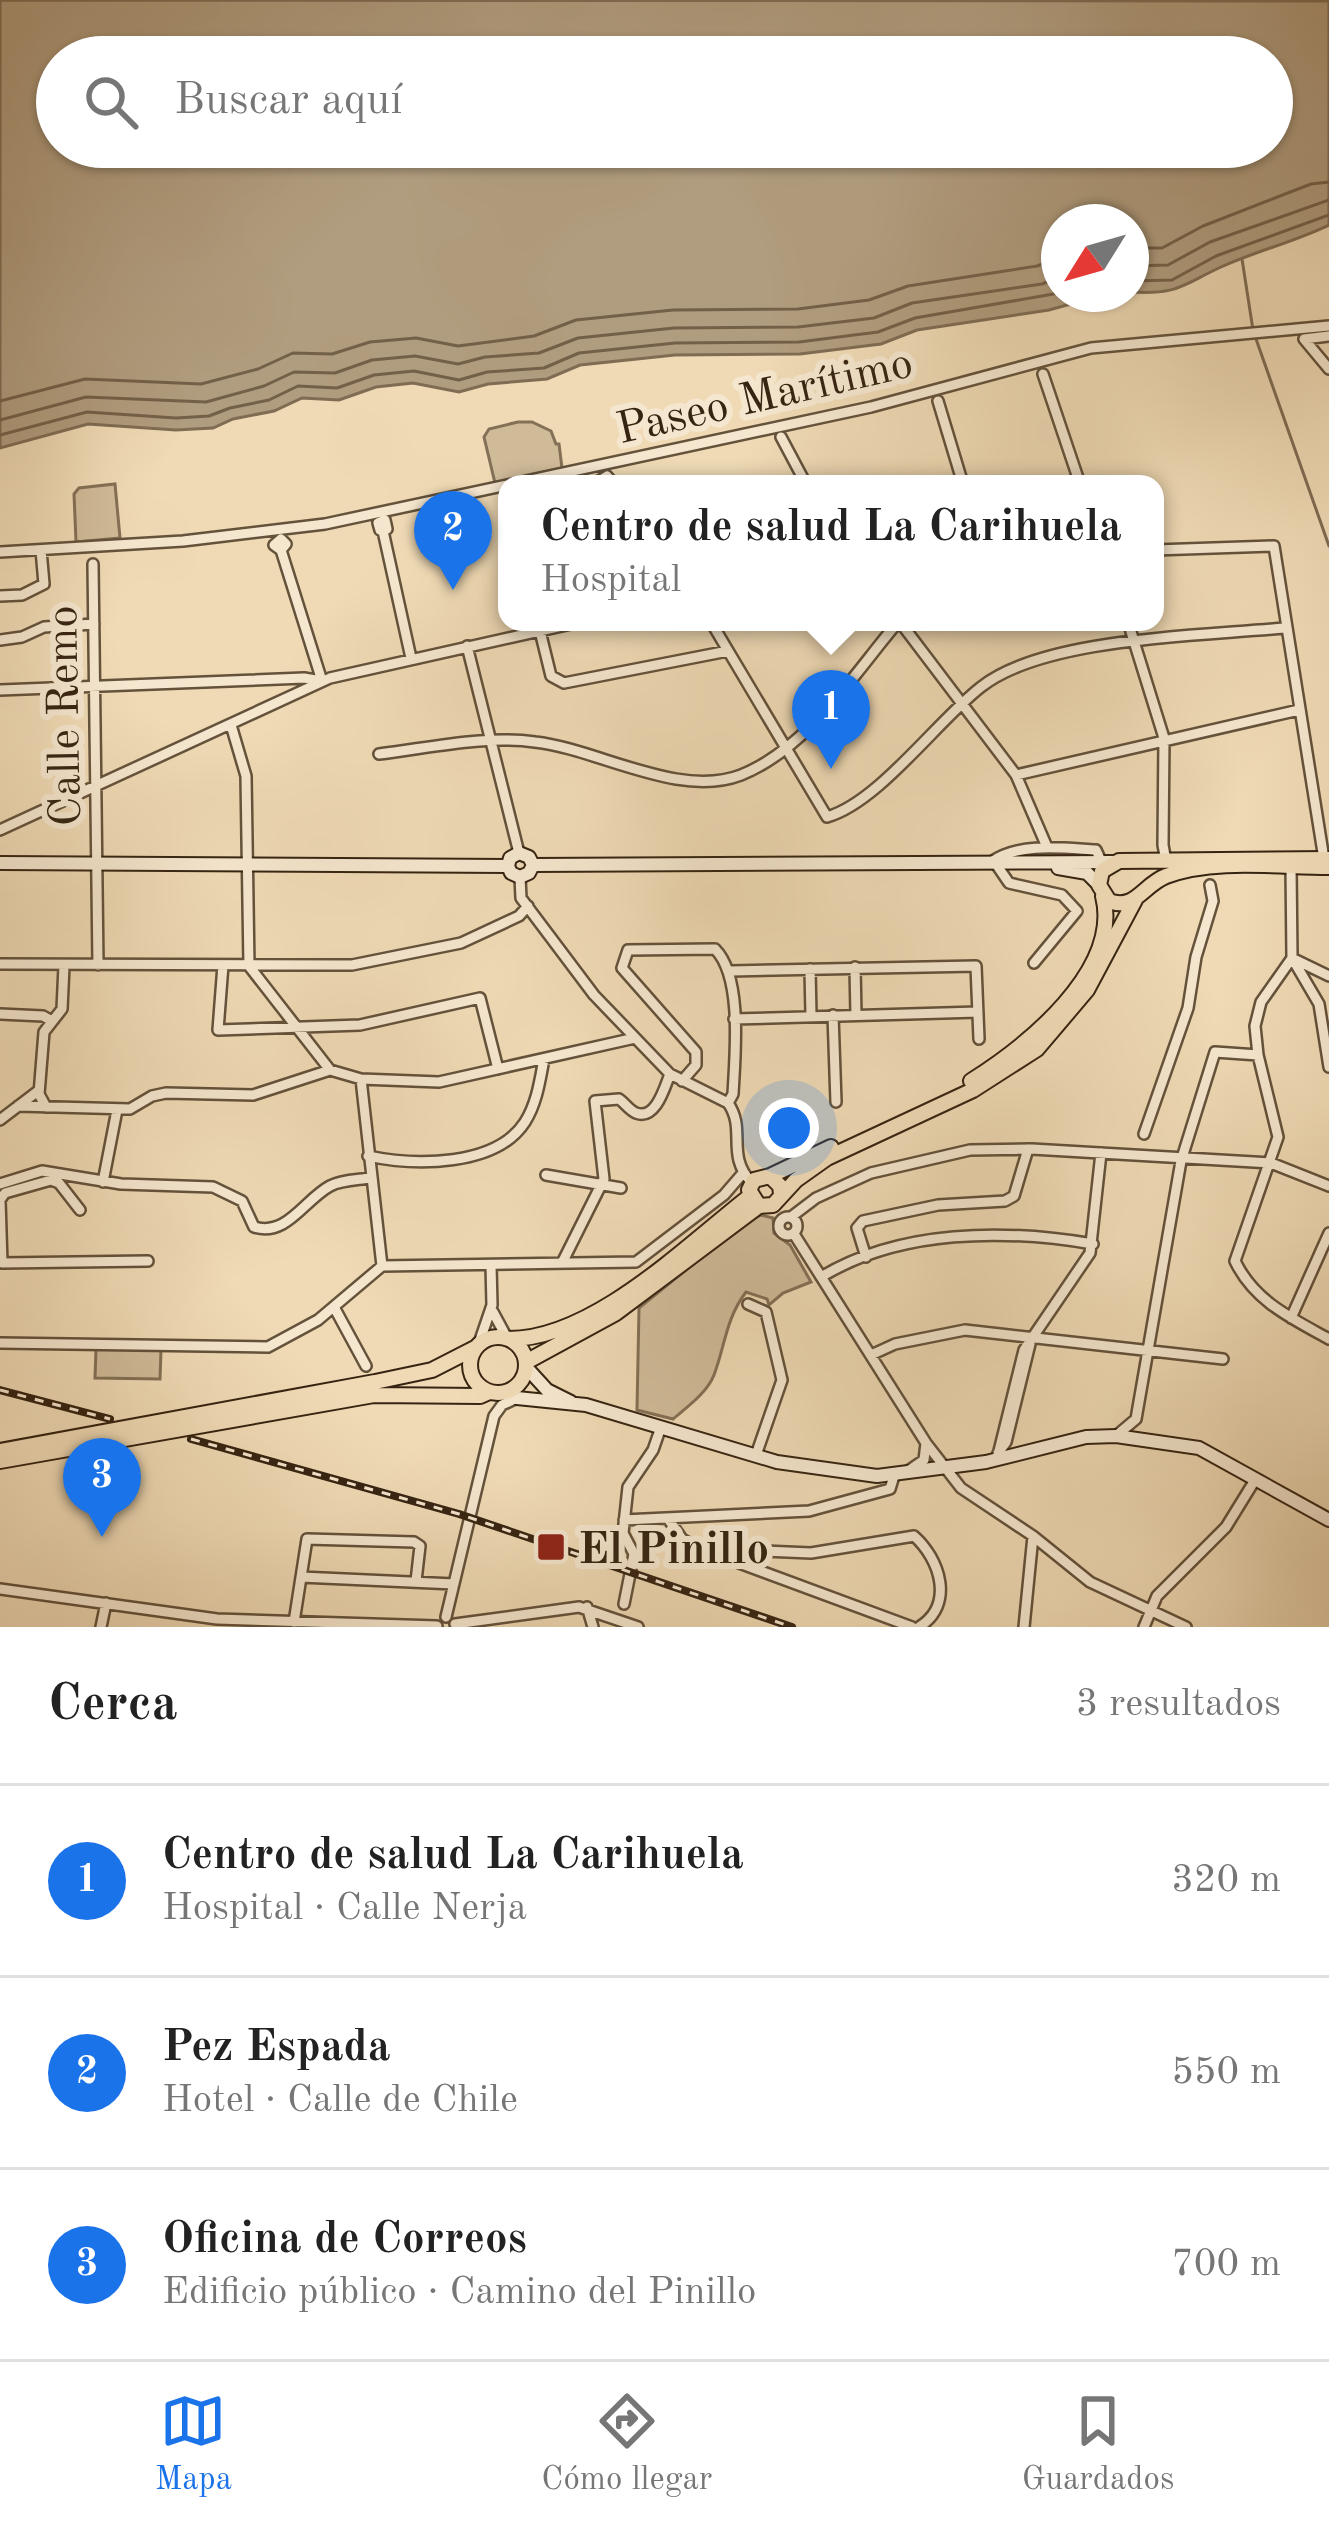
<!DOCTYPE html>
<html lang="es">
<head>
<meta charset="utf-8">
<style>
	:root { --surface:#fff; --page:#f2f2f2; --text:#222; --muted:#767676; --line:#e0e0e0; --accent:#1a73e8 }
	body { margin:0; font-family:"Old Standard TT",serif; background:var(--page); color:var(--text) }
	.compass { position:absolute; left:1041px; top:204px; width:108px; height:108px; border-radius:50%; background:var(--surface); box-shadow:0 3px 9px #0004; rotate:233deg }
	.you { position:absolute; left:789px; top:1128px; width:42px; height:42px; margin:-30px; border:9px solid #fff; border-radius:50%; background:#1a73e8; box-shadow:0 0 0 18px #1a73e833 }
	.badge { display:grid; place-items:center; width:78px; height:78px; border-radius:50%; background:var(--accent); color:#fff; font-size:39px; font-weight:700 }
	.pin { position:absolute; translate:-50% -99px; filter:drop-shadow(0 3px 6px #0008) }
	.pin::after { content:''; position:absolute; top:63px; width:42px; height:36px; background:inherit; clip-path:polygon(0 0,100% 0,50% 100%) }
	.popup { position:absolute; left:498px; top:475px; width:666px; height:156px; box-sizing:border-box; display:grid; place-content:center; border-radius:24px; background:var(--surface); filter:drop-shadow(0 3px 9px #0005); font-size:39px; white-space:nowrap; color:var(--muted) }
	.popup b { font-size:45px; color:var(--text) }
	.popup::after { content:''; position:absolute; left:50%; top:100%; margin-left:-24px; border:24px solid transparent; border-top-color:var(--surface) }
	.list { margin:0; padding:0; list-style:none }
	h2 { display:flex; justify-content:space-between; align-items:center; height:156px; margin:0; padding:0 48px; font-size:51px }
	h2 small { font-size:39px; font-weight:400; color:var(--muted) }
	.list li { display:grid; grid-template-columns:78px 1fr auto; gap:36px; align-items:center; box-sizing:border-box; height:192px; padding:0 48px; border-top:3px solid var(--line) }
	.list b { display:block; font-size:45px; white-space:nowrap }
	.list p { margin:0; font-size:39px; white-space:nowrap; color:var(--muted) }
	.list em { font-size:39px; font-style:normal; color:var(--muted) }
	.icon { flex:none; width:66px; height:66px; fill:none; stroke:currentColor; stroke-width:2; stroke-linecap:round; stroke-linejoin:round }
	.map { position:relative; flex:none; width:1329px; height:1627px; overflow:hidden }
	.search { position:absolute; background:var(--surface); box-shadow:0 3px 9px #0004; left:36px; right:36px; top:36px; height:132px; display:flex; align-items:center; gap:30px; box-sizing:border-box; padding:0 42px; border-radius:66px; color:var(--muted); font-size:45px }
	.sheet { height:732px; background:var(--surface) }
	nav { display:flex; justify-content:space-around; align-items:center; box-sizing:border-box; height:168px; border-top:3px solid var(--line); background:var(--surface); font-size:33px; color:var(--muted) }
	nav a { display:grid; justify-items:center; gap:6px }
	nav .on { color:var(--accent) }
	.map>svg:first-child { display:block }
</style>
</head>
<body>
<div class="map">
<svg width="1329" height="1627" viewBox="0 0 1329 1627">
	<rect width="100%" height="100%" fill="#efdab5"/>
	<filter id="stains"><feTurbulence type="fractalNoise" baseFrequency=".00167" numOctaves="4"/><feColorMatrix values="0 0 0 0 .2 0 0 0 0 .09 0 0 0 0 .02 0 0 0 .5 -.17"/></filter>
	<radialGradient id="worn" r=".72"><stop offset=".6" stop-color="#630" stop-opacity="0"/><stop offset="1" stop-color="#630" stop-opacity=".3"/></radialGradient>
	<path fill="#d0bb99" stroke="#837056" stroke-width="3" d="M518 422H532L551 431 556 444H559L562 468 495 483 484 437 489 429Z
		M115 484 120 538 76 542 74 494 79 488Z
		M761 1215 773 1218 774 1233 790 1245 811 1282 783 1293 769 1305 767 1299 746 1292C726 1318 725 1346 714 1375 707 1393 687 1407 673 1419L637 1410 639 1308 744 1223Z
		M96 1349 161 1350 160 1379 95 1378Z"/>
	<path fill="#b09c7e" stroke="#7f6c53" stroke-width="3" fill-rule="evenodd" d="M0 0 1329 1V225C1294 242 1256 251 1221 267 1182 285 1178 295 1131 292V222H1059V294H1107L1049 310 917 330 881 344 800 354 675 355 580 365 547 379 488 384 459 392 413 383 376 387 339 400 302 398 274 411 233 419 213 428 176 430 88 424 0 448ZM57 57H1272V147H57Z"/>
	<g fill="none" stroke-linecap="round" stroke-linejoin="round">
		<path stroke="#736048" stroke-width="3" d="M1131 248H1162L1203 226 1311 184 1329 182
			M1131 266 1168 265 1210 242 1329 200
			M1131 281 1172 280 1216 256 1329 215
			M0 401 85 379 201 384 258 369 293 353 332 354 370 342 416 338 458 346 534 336 576 320 673 310 798 309 869 300 908 286 1037 266 1059 258
			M0 420 86 397 206 402 264 386 294 372 335 373 372 360 415 356 458 364 485 357 539 353 578 338 674 328 798 327 874 318 912 303 1042 284 1059 277
			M0 435 87 412 176 418 209 416 230 408 269 400 298 386 337 388 374 375 414 371 459 380 487 372 544 368 579 353 675 343 799 342 878 332 915 318 1059 293"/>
		<path stroke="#7f6c53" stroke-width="3" d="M1242 259 1253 330
			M1256 339 1329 546"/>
		<g stroke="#64523b" stroke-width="14">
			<path id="street" d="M1329 336 1304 339 1329 369
				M1043 374 1080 484
				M938 401 963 484
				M781 437 806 484
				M594 484 607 476 614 484
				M385 520 387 529 380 530 378 523Z
				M383 531 411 658
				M281 539 286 544 281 550 274 545Z
				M281 550 322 681
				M1155 550 1274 546 1324 859
				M0 552 183 541 325 524 871 407 1091 348 1329 326
				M93 564 98 965
				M0 596 22 595 44 584 41 550
				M711 622 827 817C879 802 937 721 981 687 1044 637 1203 636 1284 628
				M900 622 1016 775 1047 847
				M1128 622 1164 738 1163 845 1166 861
				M540 631 551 676 564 683 728 651
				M0 640 22 637 44 627 94 624
				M467 646 519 853
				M0 690 304 678 322 681
				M231 725 246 776 249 966 330 1070 361 1079 382 1266
				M379 754C429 748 484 735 535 742 598 749 679 799 741 775 808 748 853 675 898 622
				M1016 775 1299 710
				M0 830 330 678 580 622
				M991 862C1020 842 1062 848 1096 850L1101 861
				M996 864 1009 883 1062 895 1077 911 1034 963
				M1291 867 1292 958 1261 1002 1255 1026 1258 1055 1278 1137 1235 1261C1254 1301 1291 1318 1329 1339
				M520 877 521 898 594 995 670 1074 728 1103C747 1130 725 1155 752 1183
				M1292 958 1319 1004 1329 1067
				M1296 960 1329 976
				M0 964 352 965 461 943 519 916 528 906
				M223 965 218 1030 360 1025 480 998 498 1069
				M855 967 856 1015
				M810 969 811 1016
				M731 971 976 966 979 1039
				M0 1014 43 1016 52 1021
				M833 1015 836 1102
				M734 1019 978 1012
				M361 1079 439 1082 635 1038
				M682 1081 696 1065V1052L622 968 628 950 715 949C743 977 735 1055 733 1094L728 1103
				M18 1106 130 1109 152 1096 166 1093 253 1095 330 1070
				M46 1107 39 1094 44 1032 62 1009 64 966
				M0 1120 38 1091
				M1144 1134 1188 1008 1196 957 1213 901 1210 885
				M368 1156C415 1166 496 1167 525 1122 537 1103 540 1080 544 1059
				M52 1173 51 1180 5 1193 0 1200 2 1263 148 1261
				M546 1175 621 1188
				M51 1180 59 1183 80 1210
				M103 1182 117 1110
				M0 1184 42 1171 121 1184 213 1187 242 1201 254 1227C287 1237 304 1200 330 1186 341 1180 357 1180 370 1178
				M779 1226a9 9 0 1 1 18 0a9 9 0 1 1-18 0Z
				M791 1217 816 1198 871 1173 970 1150 1032 1149 1271 1163 1329 1186
				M794 1234 926 1443 961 1488 1033 1536 1090 1582 1186 1627
				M866 1257 857 1228 863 1221 938 1205 1005 1201 1014 1196 1028 1149
				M562 1263 604 1179 595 1101 619 1099C625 1103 629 1110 636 1113 656 1121 665 1086 670 1074
				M382 1266 636 1262 724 1195 743 1173
				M821 1277C900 1229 1005 1229 1093 1244
				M748 1304 766 1312 782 1380 756 1455
				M334 1307 366 1366
				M493 1312 507 1338
				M1291 1318 1329 1233
				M0 1343 268 1347 318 1320 382 1266
				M479 1343 492 1305 491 1265
				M871 1355 895 1344 965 1330 1223 1359
				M1117 1435 1136 1419 1181 1161 1215 1052 1258 1055
				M999 1451 1024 1350 1090 1253 1101 1153
				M998 1453 1006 1442 1030 1344
				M908 1471 924 1460 926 1443
				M624 1520 809 1511 890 1489 894 1476
				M669 1520 682 1539 696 1547 912 1627
				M748 1564 764 1551 811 1553 914 1536C940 1559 955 1605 919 1627
				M301 1577 454 1584
				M0 1589 217 1619 437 1626
				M624 1604 634 1554 623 1533 628 1487 653 1450 661 1427
				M587 1607 593 1627
				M446 1617 494 1416 502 1405 517 1398
				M294 1622 307 1539 414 1542 420 1546 416 1581
				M455 1624 579 1607 638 1627
				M101 1627 106 1603
				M1024 1627 1033 1536
				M1144 1627 1157 1596 1226 1527 1255 1480"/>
		</g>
		<g stroke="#362412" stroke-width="16">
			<path id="secondary" d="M0 863 508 866
				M533 865 1113 862
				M508 866 510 858 519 853 529 857 533 865
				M508 866 511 873 520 877 529 873 533 865
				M1058 868 1087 873 1099 885
				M526 1367 547 1390 571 1402
				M506 1392 517 1398 586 1405 777 1462 877 1476 986 1462 1086 1437 1116 1436 1199 1448 1329 1520"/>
		</g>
		<g stroke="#362412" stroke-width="18">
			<path id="primary" d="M1329 859 1119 861 1102 871 1099 885 1109 901C1135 911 1143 885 1166 876 1214 858 1278 867 1329 867
				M971 1081C1025 1047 1122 971 1103 896
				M770 1176 831 1147
				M781 1194 780 1186 770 1176 754 1180 749 1190 759 1206 773 1205 796 1180 827 1158 973 1090 1037 1049 1087 990 1135 900
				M470 1365a28 28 0 1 1 56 0a28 28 0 1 1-56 0Z
				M509 1339C593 1339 686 1246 750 1196
				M526 1362 616 1313 759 1206
				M0 1451 375 1382 432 1370 475 1348
				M0 1461 374 1395 480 1396 489 1392"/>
		</g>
		<use href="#street" stroke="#f5e7cf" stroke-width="9"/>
		<use href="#secondary" stroke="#f5e7cf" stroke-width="12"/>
		<use href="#primary" stroke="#efdab5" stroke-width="14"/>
		<g stroke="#362412" stroke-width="8">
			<path id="rail" d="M0 1390 110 1419
				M191 1439 459 1514 792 1627"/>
		</g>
		<use href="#rail" stroke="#f5e7cf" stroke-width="3" stroke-dasharray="9" stroke-linecap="butt"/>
	</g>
	<rect fill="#8f2418" stroke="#f5e7cf" stroke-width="4.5" x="536" y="1532" width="30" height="30" rx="6"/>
	<g text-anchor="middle" stroke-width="12" stroke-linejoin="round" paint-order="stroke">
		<g font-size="45" fill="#362412" stroke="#f5e7cf">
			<text transform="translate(764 394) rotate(-13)" y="16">Paseo Marítimo</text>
			<text transform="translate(62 716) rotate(-91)" y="16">Calle Remo</text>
		</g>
		<g font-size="45" font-weight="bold" fill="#362412" stroke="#f5e7cf" text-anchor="start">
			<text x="578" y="1563">El Pinillo</text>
		</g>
	</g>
	<rect width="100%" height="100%" filter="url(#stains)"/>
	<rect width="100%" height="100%" fill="url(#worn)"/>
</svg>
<svg class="compass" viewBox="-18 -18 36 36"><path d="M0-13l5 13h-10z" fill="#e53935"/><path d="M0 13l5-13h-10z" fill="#767676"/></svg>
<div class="you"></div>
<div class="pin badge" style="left:831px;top:769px">1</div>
<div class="popup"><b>Centro de salud La Carihuela</b>Hospital</div>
<div class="pin badge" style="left:453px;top:590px">2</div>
<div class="pin badge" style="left:102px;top:1537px">3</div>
<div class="search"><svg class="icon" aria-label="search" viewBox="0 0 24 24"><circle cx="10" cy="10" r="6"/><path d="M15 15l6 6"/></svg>Buscar aquí</div>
</div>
<section class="sheet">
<h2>Cerca<small>3 resultados</small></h2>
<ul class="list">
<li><span class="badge">1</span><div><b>Centro de salud La Carihuela</b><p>Hospital · Calle Nerja</p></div><em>320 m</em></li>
<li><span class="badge">2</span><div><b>Pez Espada</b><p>Hotel · Calle de Chile</p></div><em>550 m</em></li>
<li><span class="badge">3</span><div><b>Oficina de Correos</b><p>Edificio público · Camino del Pinillo</p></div><em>700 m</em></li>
</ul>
</section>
<nav>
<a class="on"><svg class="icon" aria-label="map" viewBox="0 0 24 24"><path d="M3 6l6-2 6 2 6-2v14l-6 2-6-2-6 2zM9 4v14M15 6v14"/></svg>Mapa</a>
<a><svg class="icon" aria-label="directions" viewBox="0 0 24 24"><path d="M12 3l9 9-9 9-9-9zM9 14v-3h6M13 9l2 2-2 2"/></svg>Cómo llegar</a>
<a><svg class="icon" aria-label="saved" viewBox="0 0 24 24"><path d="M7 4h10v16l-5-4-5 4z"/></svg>Guardados</a>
</nav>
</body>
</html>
